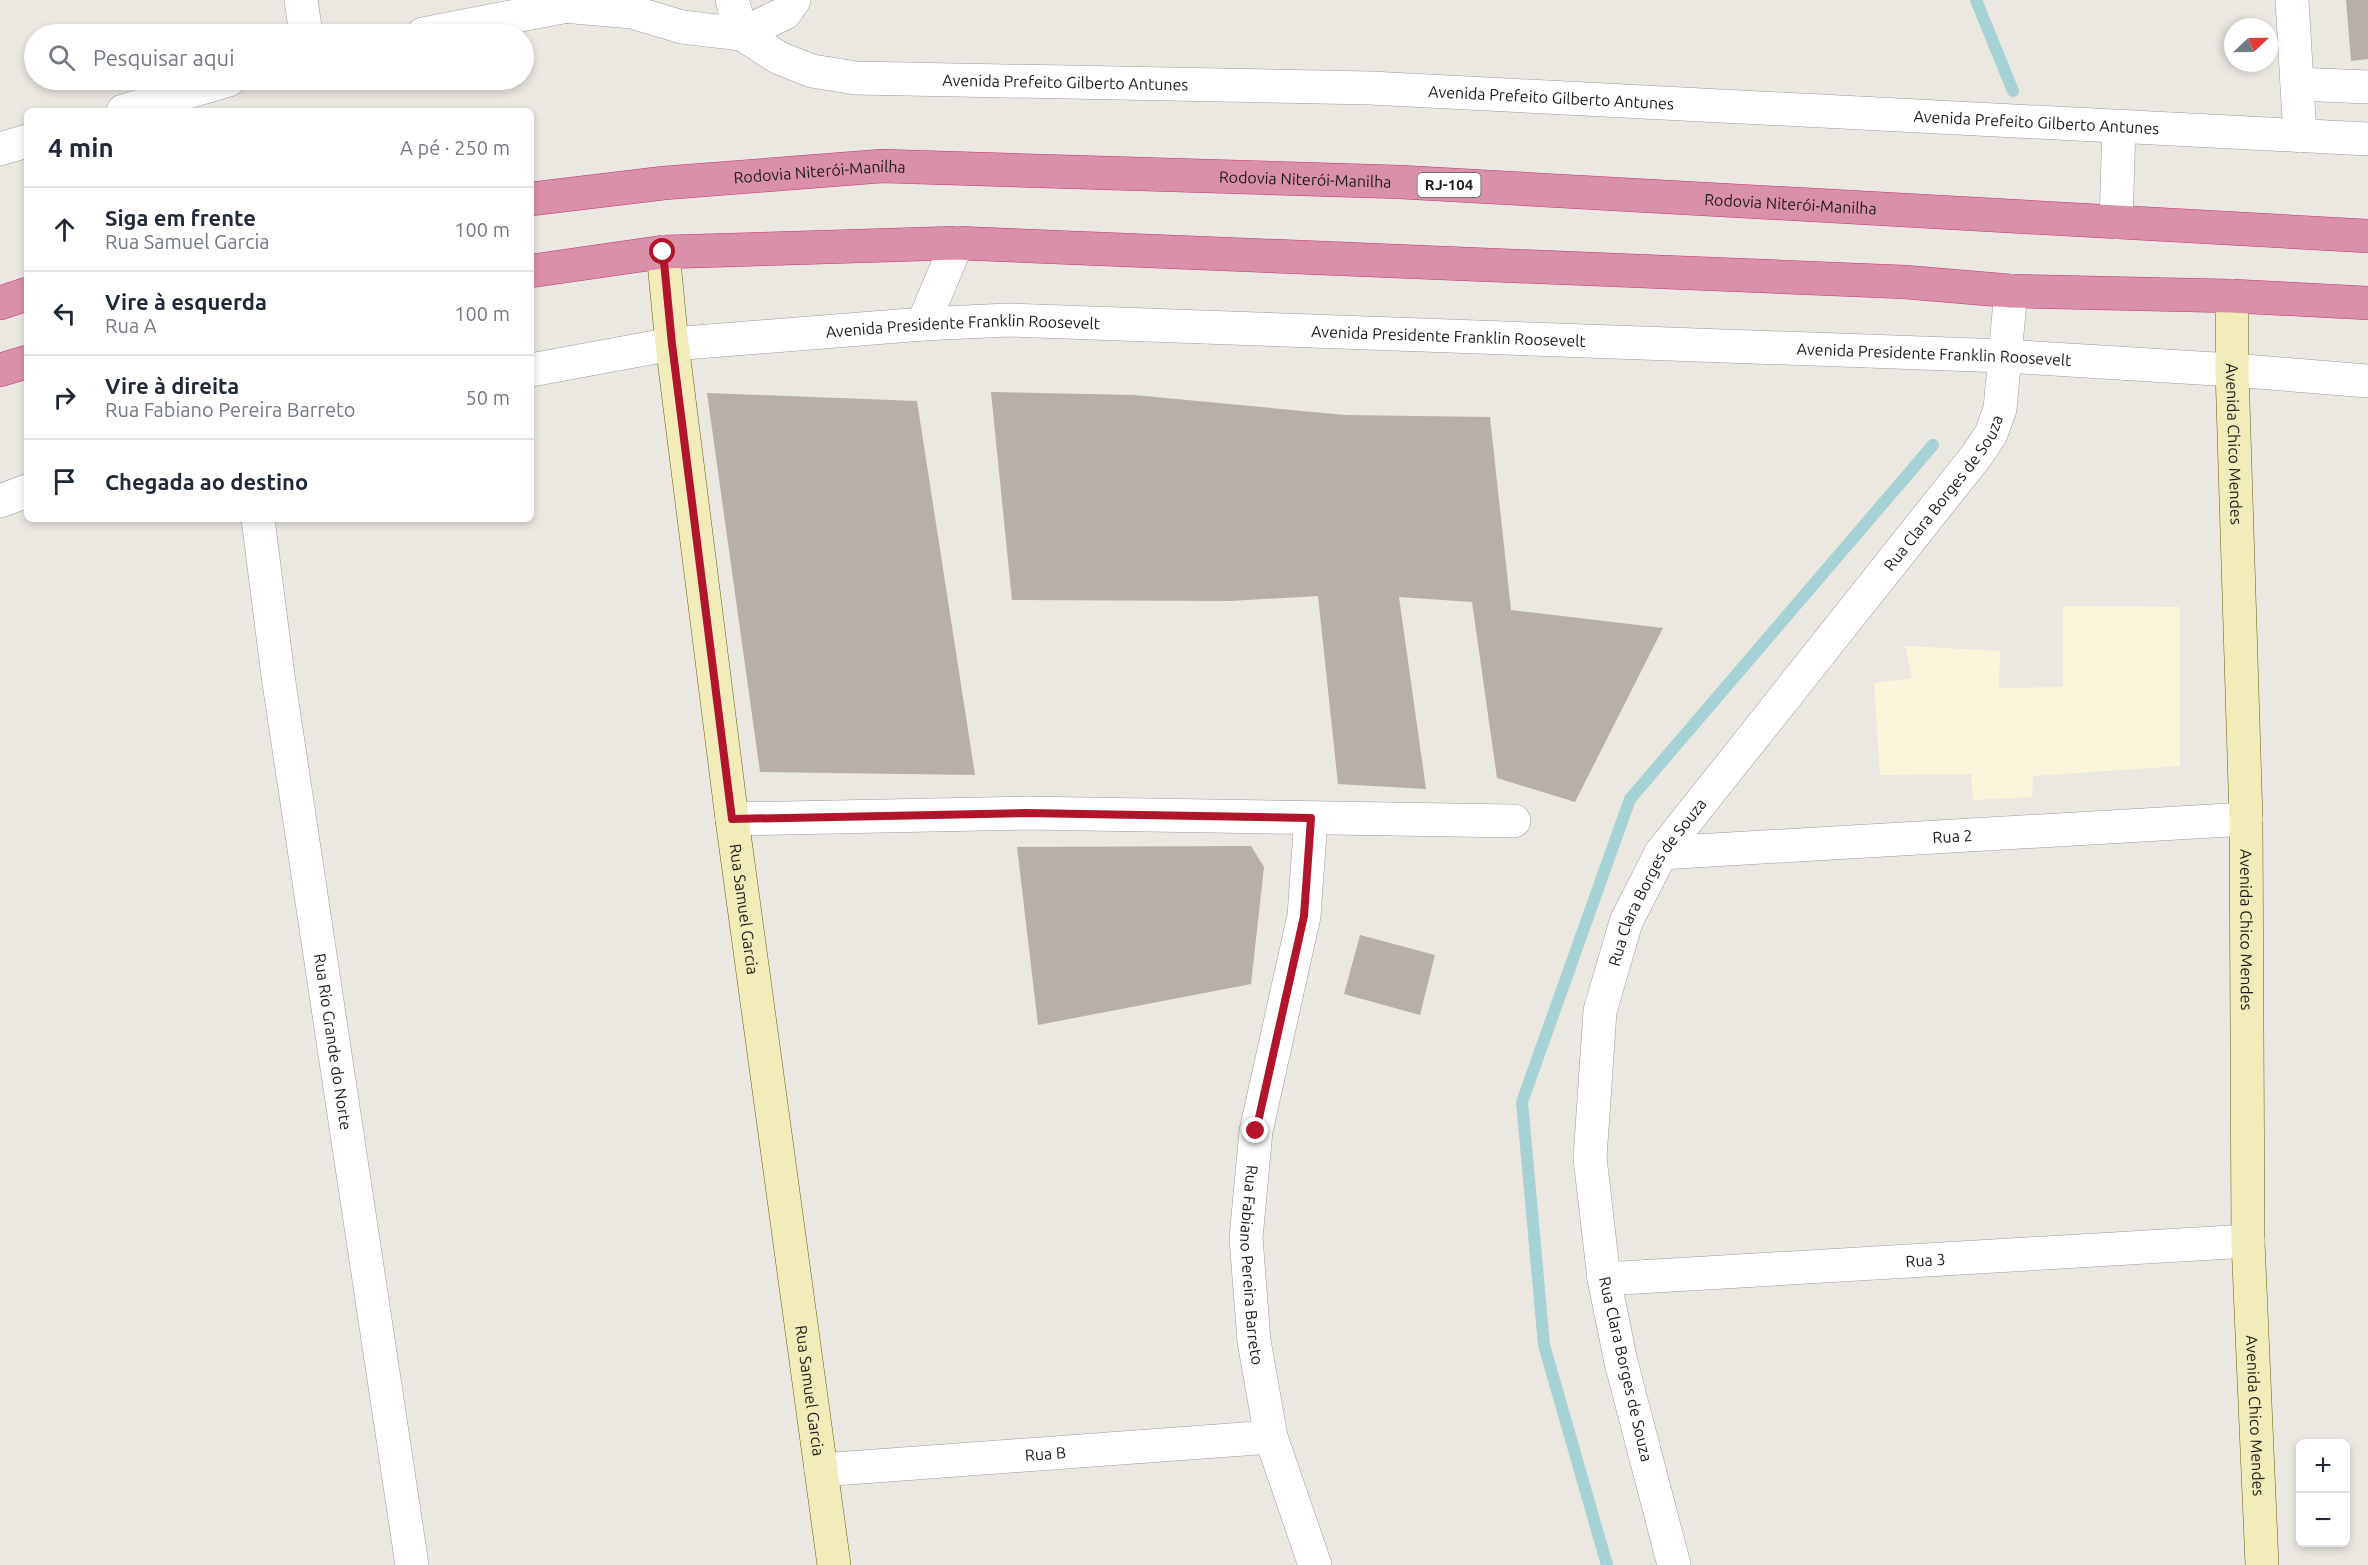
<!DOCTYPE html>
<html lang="pt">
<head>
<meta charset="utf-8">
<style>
	:root { --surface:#fff; --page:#f2f2f3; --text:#1f2937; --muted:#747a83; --line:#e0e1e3 }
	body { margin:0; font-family:Ubuntu,sans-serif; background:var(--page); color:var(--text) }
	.controls { position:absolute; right:18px; bottom:18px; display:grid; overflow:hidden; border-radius:9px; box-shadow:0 3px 9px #0003 }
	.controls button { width:54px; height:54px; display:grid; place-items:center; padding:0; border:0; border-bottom:2px solid var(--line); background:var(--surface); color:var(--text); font:30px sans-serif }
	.compass { position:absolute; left:2224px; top:18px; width:54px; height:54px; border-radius:50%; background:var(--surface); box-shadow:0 3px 9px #0003; rotate:68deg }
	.stop { position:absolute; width:18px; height:18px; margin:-14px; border:4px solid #b1152b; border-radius:50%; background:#fff }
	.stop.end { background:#b1152b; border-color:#fff; box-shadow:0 2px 6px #0008 }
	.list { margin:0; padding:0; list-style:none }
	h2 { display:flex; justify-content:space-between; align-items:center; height:78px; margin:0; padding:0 24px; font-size:26px }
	h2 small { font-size:20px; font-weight:400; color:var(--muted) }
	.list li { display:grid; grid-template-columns:39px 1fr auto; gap:18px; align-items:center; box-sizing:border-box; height:84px; padding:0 24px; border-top:2px solid var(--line) }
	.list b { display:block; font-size:22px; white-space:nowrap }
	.list p { margin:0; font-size:20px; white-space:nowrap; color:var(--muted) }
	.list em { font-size:20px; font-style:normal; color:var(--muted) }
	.icon { flex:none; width:33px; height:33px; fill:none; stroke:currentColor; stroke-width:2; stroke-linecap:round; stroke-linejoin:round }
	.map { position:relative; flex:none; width:2368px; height:1565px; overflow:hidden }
	.search { position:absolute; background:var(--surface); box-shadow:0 3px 9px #0003; left:24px; top:24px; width:510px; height:66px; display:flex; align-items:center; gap:15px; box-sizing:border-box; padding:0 21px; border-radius:33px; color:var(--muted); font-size:22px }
	.panel { position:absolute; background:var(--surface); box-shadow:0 3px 9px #0003; left:24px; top:108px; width:510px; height:414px; border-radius:9px }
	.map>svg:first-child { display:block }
</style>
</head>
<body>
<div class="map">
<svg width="2368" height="1565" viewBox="0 0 2368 1565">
	<rect width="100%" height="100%" fill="#ebe7e1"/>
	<path fill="#fbf6db" d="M2063 606 2180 607V766L2033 776 2032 797 1973 800 1971 774 1880 775 1874 683 1912 678 1905 646 2000 651 1999 688 2063 687Z"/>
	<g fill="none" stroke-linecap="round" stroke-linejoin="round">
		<path stroke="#a6d1d5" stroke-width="12" d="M1976 0 2013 91
			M1607 1565 1544 1345 1522 1102 1630 799 1933 445"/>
	</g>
	<path fill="#b8afab" d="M2346 0H2368V59L2351 61Z
		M991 392 1134 395 1345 415 1490 417 1511 610 1663 628 1575 802 1497 778 1472 602 1399 597 1426 789 1338 784 1318 596 1230 601 1012 600Z
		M707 393 917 401 975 775 760 772Z
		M1251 846 1264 867 1251 984 1038 1025 1017 847Z
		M1360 935 1435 955 1420 1015 1344 994Z"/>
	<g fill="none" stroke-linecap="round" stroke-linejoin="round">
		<g stroke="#9c9c9c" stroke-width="34">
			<g id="street">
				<path d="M301 0 306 34"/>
				<path id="s1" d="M732 0 742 34 779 58 812 71 856 78 1370 88 2368 139"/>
				<path d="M2292 0 2300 136"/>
				<path d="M563 6 632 12 682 27 742 34 785 13 794 0"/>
				<path d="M423 34 583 3"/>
				<path d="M2297 84 2368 87"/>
				<path d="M123 111 229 80"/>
				<path d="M0 149 27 141"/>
				<path d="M2116 222 2119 127"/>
				<path d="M923 324 957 243"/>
				<path id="s2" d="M531 370 672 344 923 324 1008 320 2004 356 2232 370 2368 381"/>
				<path d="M0 501 27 491"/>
				<path id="s3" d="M258 519 278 676 412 1565"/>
				<path id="s4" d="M1311 818 1304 916 1256 1131 1246 1238 1254 1341 1271 1437 1315 1565"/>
				<path d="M732 819 1025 813 1514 821"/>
				<path id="s5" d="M1661 853 2246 819"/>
				<path id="s6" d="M1604 1279 2248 1241"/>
				<path id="s7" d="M821 1470 1271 1437"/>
				<path id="s8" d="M1674 1565 1621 1362 1604 1279 1590 1158 1600 1011 1626 922 1661 853 1977 455 1991 434 2000 409 2011 291"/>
			</g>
		</g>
		<g stroke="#646110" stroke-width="34">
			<g id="secondary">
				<path id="s9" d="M663 252 672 344 732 819 834 1565"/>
				<path id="s10" d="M2232 296V370L2246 819 2248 1241 2262 1565"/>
			</g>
		</g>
		<g stroke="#c2367a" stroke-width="34">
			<g id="highway">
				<path id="s11" d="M531 199 664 183 882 166 1400 182 2368 236"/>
				<path d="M531 271 663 252 957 243 1905 282 2011 291 2232 296 2368 303"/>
				<path d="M0 303 27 294"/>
				<path d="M0 370 27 362"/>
			</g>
		</g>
		<use href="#street" stroke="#fff" stroke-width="33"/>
		<use href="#secondary" stroke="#f1ecb9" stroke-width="33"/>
		<use href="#highway" stroke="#db90a9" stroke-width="33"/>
	</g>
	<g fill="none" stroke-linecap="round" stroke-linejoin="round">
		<path stroke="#b1152b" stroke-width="8" d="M663 252 672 344 732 819 1025 813 1311 818 1304 916 1256 1131"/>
	</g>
	<g text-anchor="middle" stroke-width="5" stroke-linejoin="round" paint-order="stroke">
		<rect fill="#fff" stroke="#5f5f5f" stroke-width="1.5" x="1417.5" y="173" width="63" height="24" rx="4.5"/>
		<g font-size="15" font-weight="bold" fill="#1b1b1b">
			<text x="1449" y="190">RJ-104</text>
		</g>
		<g font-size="16" fill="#1b1b1b" stroke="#fff">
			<text dy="6" stroke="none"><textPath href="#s1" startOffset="369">Avenida Prefeito Gilberto Antunes</textPath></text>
			<text dy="6" stroke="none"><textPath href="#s1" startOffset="855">Avenida Prefeito Gilberto Antunes</textPath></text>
			<text dy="6" stroke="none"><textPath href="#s1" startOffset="1341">Avenida Prefeito Gilberto Antunes</textPath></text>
			<text dy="6" stroke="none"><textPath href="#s11" startOffset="290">Rodovia Niterói-Manilha</textPath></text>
			<text dy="6" stroke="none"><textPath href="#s11" startOffset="776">Rodovia Niterói-Manilha</textPath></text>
			<text dy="6" stroke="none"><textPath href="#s11" startOffset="1262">Rodovia Niterói-Manilha</textPath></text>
			<text dy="6" stroke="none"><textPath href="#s2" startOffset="435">Avenida Presidente Franklin Roosevelt</textPath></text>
			<text dy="6" stroke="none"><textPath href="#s2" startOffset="921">Avenida Presidente Franklin Roosevelt</textPath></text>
			<text dy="6" stroke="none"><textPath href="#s2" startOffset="1407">Avenida Presidente Franklin Roosevelt</textPath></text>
			<text dy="6" stroke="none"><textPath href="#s10" startOffset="148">Avenida Chico Mendes</textPath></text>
			<text dy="6" stroke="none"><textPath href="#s8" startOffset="1192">Rua Clara Borges de Souza</textPath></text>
			<text dy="6" stroke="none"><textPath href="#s5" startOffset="292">Rua 2</textPath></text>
			<text dy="6" stroke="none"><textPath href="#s8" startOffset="706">Rua Clara Borges de Souza</textPath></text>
			<text dy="6" stroke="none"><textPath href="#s9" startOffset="662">Rua Samuel Garcia</textPath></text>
			<text dy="6" stroke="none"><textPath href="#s10" startOffset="634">Avenida Chico Mendes</textPath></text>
			<text dy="6" stroke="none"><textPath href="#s3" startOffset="528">Rua Rio Grande do Norte</textPath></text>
			<text dy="6" stroke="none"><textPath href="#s6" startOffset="322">Rua 3</textPath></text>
			<text dy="6" stroke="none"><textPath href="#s4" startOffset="453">Rua Fabiano Pereira Barreto</textPath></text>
			<text transform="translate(1626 1369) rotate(77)" y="6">Rua Clara Borges de Souza</text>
			<text dy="6" stroke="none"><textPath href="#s9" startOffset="1148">Rua Samuel Garcia</textPath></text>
			<text dy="6" stroke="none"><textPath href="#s10" startOffset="1120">Avenida Chico Mendes</textPath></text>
			<text dy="6" stroke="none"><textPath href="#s7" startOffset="225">Rua B</textPath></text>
		</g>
	</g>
</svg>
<div class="controls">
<button>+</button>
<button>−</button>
</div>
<svg class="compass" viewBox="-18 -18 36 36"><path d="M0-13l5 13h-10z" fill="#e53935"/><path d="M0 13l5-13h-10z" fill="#747a83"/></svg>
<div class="stop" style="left:663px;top:252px"></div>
<div class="stop end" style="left:1256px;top:1131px"></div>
<div class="search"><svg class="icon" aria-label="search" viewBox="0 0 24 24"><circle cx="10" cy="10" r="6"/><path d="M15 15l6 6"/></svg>Pesquisar aqui</div>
<section class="panel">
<h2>4 min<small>A pé · 250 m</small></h2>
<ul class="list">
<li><svg class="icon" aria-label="ahead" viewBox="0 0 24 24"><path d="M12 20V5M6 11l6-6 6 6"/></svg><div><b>Siga em frente</b><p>Rua Samuel Garcia</p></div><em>100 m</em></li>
<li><svg class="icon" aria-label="left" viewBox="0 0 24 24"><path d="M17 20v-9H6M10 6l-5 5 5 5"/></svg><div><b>Vire à esquerda</b><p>Rua A</p></div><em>100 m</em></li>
<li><svg class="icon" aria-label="right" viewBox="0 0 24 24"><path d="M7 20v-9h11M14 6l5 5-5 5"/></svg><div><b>Vire à direita</b><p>Rua Fabiano Pereira Barreto</p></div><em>50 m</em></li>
<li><svg class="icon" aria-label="arrive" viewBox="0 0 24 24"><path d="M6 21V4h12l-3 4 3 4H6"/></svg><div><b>Chegada ao destino</b></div></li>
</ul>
</section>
</div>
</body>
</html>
